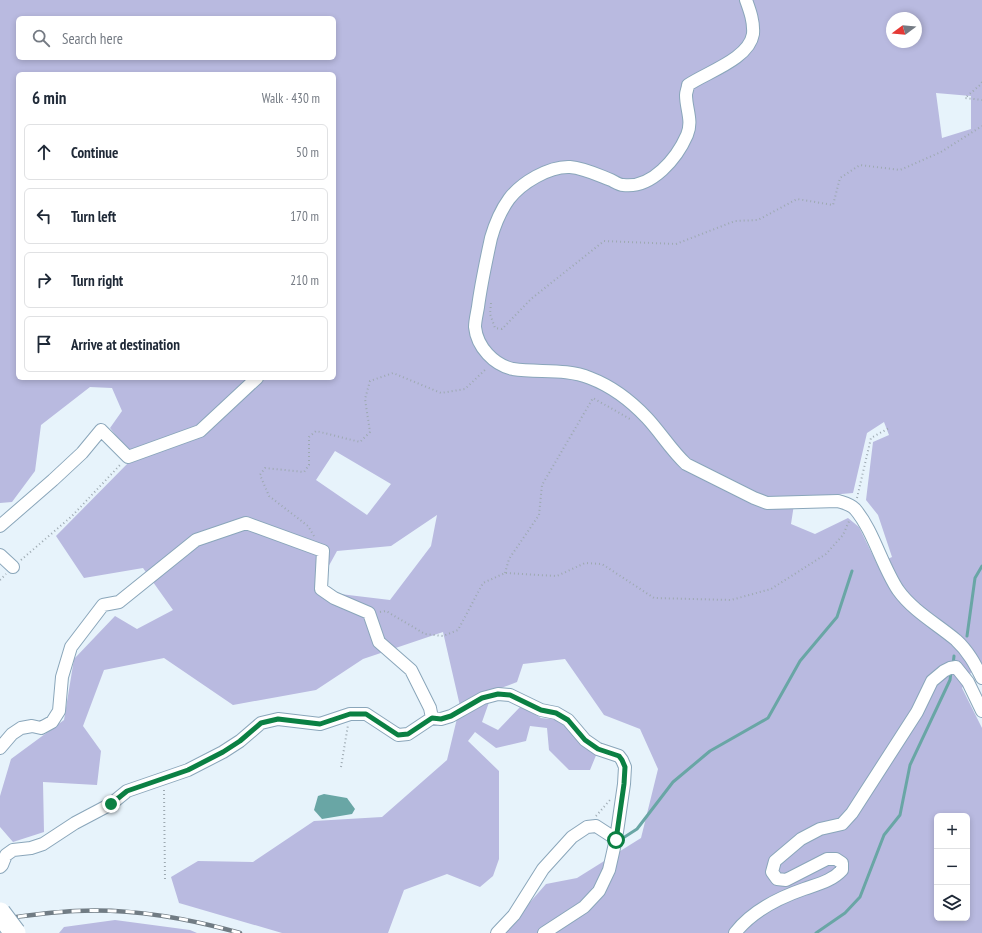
<!DOCTYPE html>
<html lang="en">
<head>
<meta charset="utf-8">
<style>
	:root { --surface:#fff; --page:#f2f2f3; --text:#1f2937; --muted:#747a83; --line:#e0e1e3 }
	body { margin:0; font-family:"PT Sans Narrow",sans-serif; background:var(--page); color:var(--text) }
	.controls { position:absolute; right:12px; bottom:12px; display:grid; overflow:hidden; border-radius:6px; box-shadow:0 2px 6px #0003 }
	.controls button { width:36px; height:36px; display:grid; place-items:center; padding:0; border:0; border-bottom:1px solid var(--line); background:var(--surface); color:var(--text); font:20px sans-serif }
	.compass { position:absolute; left:886px; top:12px; width:36px; height:36px; border-radius:50%; background:var(--surface); box-shadow:0 2px 6px #0003; rotate:254deg }
	.stop { position:absolute; width:12px; height:12px; margin:-9px; border:3px solid #0b8043; border-radius:50%; background:#fff }
	.stop.end { background:#0b8043; border-color:#fff; box-shadow:0 1px 4px #0008 }
	.list { margin:0; padding:0; list-style:none }
	h2 { display:flex; justify-content:space-between; align-items:center; height:52px; margin:0; padding:0 16px; font-size:17px }
	h2 small { font-size:13px; font-weight:400; color:var(--muted) }
	.list li { display:grid; grid-template-columns:26px 1fr auto; gap:12px; align-items:center; box-sizing:border-box; height:56px; margin:0 8px 8px; padding:0 8px; border:1px solid var(--line); border-radius:6px }
	.list b { display:block; font-size:15px; white-space:nowrap }
	.list em { font-size:13px; font-style:normal; color:var(--muted) }
	.icon { flex:none; width:22px; height:22px; fill:none; stroke:currentColor; stroke-width:2; stroke-linecap:round; stroke-linejoin:round }
	.map { position:relative; flex:none; width:982px; height:933px; overflow:hidden }
	.search { position:absolute; background:var(--surface); box-shadow:0 2px 6px #0003; left:16px; top:16px; width:320px; height:44px; display:flex; align-items:center; gap:10px; box-sizing:border-box; padding:0 14px; border-radius:6px; color:var(--muted); font-size:15px }
	.panel { position:absolute; background:var(--surface); box-shadow:0 2px 6px #0003; left:16px; top:72px; width:320px; height:308px; border-radius:6px }
	.map>svg:first-child { display:block }
</style>
</head>
<body>
<div class="map">
<svg width="982" height="933" viewBox="0 0 982 933">
	<rect width="100%" height="100%" fill="#e7f3fb"/>
	<path fill="#b9bae0" fill-rule="evenodd" d="M0 0H982V670L977 662 962 688 982 728V933H503L546 884 577 878 641 838 658 769 640 729 604 715 565 659 523 664 517 682 493 691 482 722 498 730 521 706 541 718 559 720 597 753 590 770H569L549 750 547 728 530 726 526 741 496 748 475 732 468 741 499 771V859L493 876 480 887 447 874 404 890 388 933H282L179 903 171 877 198 861 253 862 314 821 382 817 447 760 460 706 443 632 363 659 316 690 233 705 164 658 104 670 83 726 101 751 97 785 43 782 44 832 13 842 0 827V796L11 759 64 720 74 659 115 616 137 629 173 610 143 568 84 578 56 536 133 458 110 428 122 411 112 388 90 387 41 425 35 471 12 502 0 503ZM18 18H334V58H18ZM892 18H916V42H892ZM18 74H334V378H18ZM936 93 971 96V129L942 138ZM884 422 889 435 873 442 866 500 878 515 892 557 877 564 859 527 848 518 815 534 791 524 795 498 853 493 867 433ZM335 451 391 484 367 515 316 480ZM437 515 431 546 390 600 315 591 337 551 391 546ZM937 816H967V918H937Z
		M115 920 190 930 197 933H59L64 927Z"/>
	<path fill="#69a6a5" d="M324 794 347 798 355 809 352 814 322 819 314 810 318 796Z"/>
	<g fill="none" stroke-linecap="round" stroke-linejoin="round">
		<path stroke="#69a6a5" stroke-width="3" d="M967 636 975 578 982 566
			M953 665 954 656
			M623 838 637 829 673 782 710 751 768 718 800 661 837 617 852 571
			M816 933 845 913 860 897 884 835 900 815 910 765 950 680 951 672"/>
		<g stroke="#8aa6ba" stroke-width="14">
			<path id="street" d="M746 0C750 11 754 22 753 34 749 59 707 72 688 85 688 88 686 92 686 95 686 109 693 121 687 135 677 158 652 189 623 185 619 185 615 182 611 180 598 175 584 168 570 167 549 166 521 183 509 199 501 210 495 224 491 238 486 261 481 284 478 307 477 313 475 321 475 327 477 347 494 365 513 369 539 373 565 368 590 378 611 386 631 401 647 418 661 433 671 450 686 464L754 498 767 503 838 501C844 503 850 504 855 509 873 530 882 566 898 590 913 611 937 624 956 640 968 651 975 664 982 678
				M0 526 53 480 82 453 101 430 128 457 200 431 257 378
				M0 555 13 567
				M0 748 12 734 21 728 32 726 41 728 52 722 59 711 62 677 71 647 103 605 119 602 196 540 246 523 323 551 321 589 334 598 369 613 379 642 411 670 430 708 432 718
				M0 867 2 865 6 855 13 850 31 848 43 844 75 823 111 804 127 791 188 770 223 752 240 741 261 723 278 719 320 724 350 714H366L398 735 408 734 432 718 441 719 451 716 483 698 498 694 510 695 541 710 556 713 568 720 585 740 598 749 619 756 622 760 625 767 624 784 616 839 609 870 599 891 584 907 544 933
				M497 933 514 915 543 869 572 837 587 827 596 826 616 839
				M735 933C752 911 778 898 804 889 818 884 832 881 842 870V863L836 859H827L786 880 777 879 772 872 775 861 801 839 820 829 842 824 852 813 917 712 932 681 944 671 950 668 956 667 968 682 982 711"/>
		</g>
		<path stroke="#9da9b1" stroke-width="2" stroke-dasharray="1 3" stroke-linecap="butt" d="M982 82 980 85 965 98 982 100
			M491 303 490 314 495 328 502 329 531 299 604 241 676 244 735 221 758 220 797 199 833 205 840 178 860 165 900 170 941 152 982 126
			M857 498 871 438 889 428
			M314 536 308 526 269 496 260 475 265 468 304 472 309 465V437L316 431 360 442 370 432 365 399 370 381 393 373 441 393 465 389 487 368
			M21 560 72 516 120 465
			M505 573 509 559 539 515 542 485 593 398 630 419H632
			M0 580 6 574
			M380 612 386 611 425 634 443 636 458 630 483 583 505 573 557 576 585 563 602 564 654 598 731 600 771 589 826 554 843 535 850 519
			M341 767 348 725
			M164 790 165 880
			M596 816 610 800"/>
		<use href="#street" stroke="#fff" stroke-width="12"/>
		<g stroke="#717c84" stroke-width="4.5">
			<path id="rail" d="M0 919C25 916 50 912 75 911 131 908 187 918 240 933"/>
		</g>
		<use href="#rail" stroke="#fff" stroke-width="3" stroke-dasharray="9" stroke-linecap="butt"/>
		<g stroke="#8aa6ba" stroke-width="23" stroke-linecap="butt">
			<path id="highway-bridge" d="M0 913 15 933"/>
		</g>
		<use href="#highway-bridge" stroke="#fff" stroke-width="21"/>
	</g>
	<g fill="none" stroke-linecap="round" stroke-linejoin="round">
		<path stroke="#0b8043" stroke-width="5" d="M111 804 127 791 188 770 223 752 240 741 261 723 278 719 320 724 350 714H366L398 735 408 734 432 718 441 719 451 716 482 698 498 694 510 695 541 710 556 713 568 720 585 740 598 749 619 756 622 760 625 767 624 784 616 840"/>
	</g>
</svg>
<div class="controls">
<button>+</button>
<button>−</button>
<button><svg class="icon" aria-label="layers" viewBox="0 0 24 24"><path d="M12 4l9 5-9 5-9-5zM3 14l9 5 9-5"/></svg></button>
</div>
<svg class="compass" viewBox="-18 -18 36 36"><path d="M0-13l5 13h-10z" fill="#e53935"/><path d="M0 13l5-13h-10z" fill="#747a83"/></svg>
<div class="stop" style="left:616px;top:840px"></div>
<div class="stop end" style="left:111px;top:804px"></div>
<div class="search"><svg class="icon" aria-label="search" viewBox="0 0 24 24"><circle cx="10" cy="10" r="6"/><path d="M15 15l6 6"/></svg>Search here</div>
<section class="panel">
<h2>6 min<small>Walk · 430 m</small></h2>
<ul class="list">
<li><svg class="icon" aria-label="ahead" viewBox="0 0 24 24"><path d="M12 20V5M6 11l6-6 6 6"/></svg><div><b>Continue</b></div><em>50 m</em></li>
<li><svg class="icon" aria-label="left" viewBox="0 0 24 24"><path d="M17 20v-9H6M10 6l-5 5 5 5"/></svg><div><b>Turn left</b></div><em>170 m</em></li>
<li><svg class="icon" aria-label="right" viewBox="0 0 24 24"><path d="M7 20v-9h11M14 6l5 5-5 5"/></svg><div><b>Turn right</b></div><em>210 m</em></li>
<li><svg class="icon" aria-label="arrive" viewBox="0 0 24 24"><path d="M6 21V4h12l-3 4 3 4H6"/></svg><div><b>Arrive at destination</b></div></li>
</ul>
</section>
</div>
</body>
</html>
